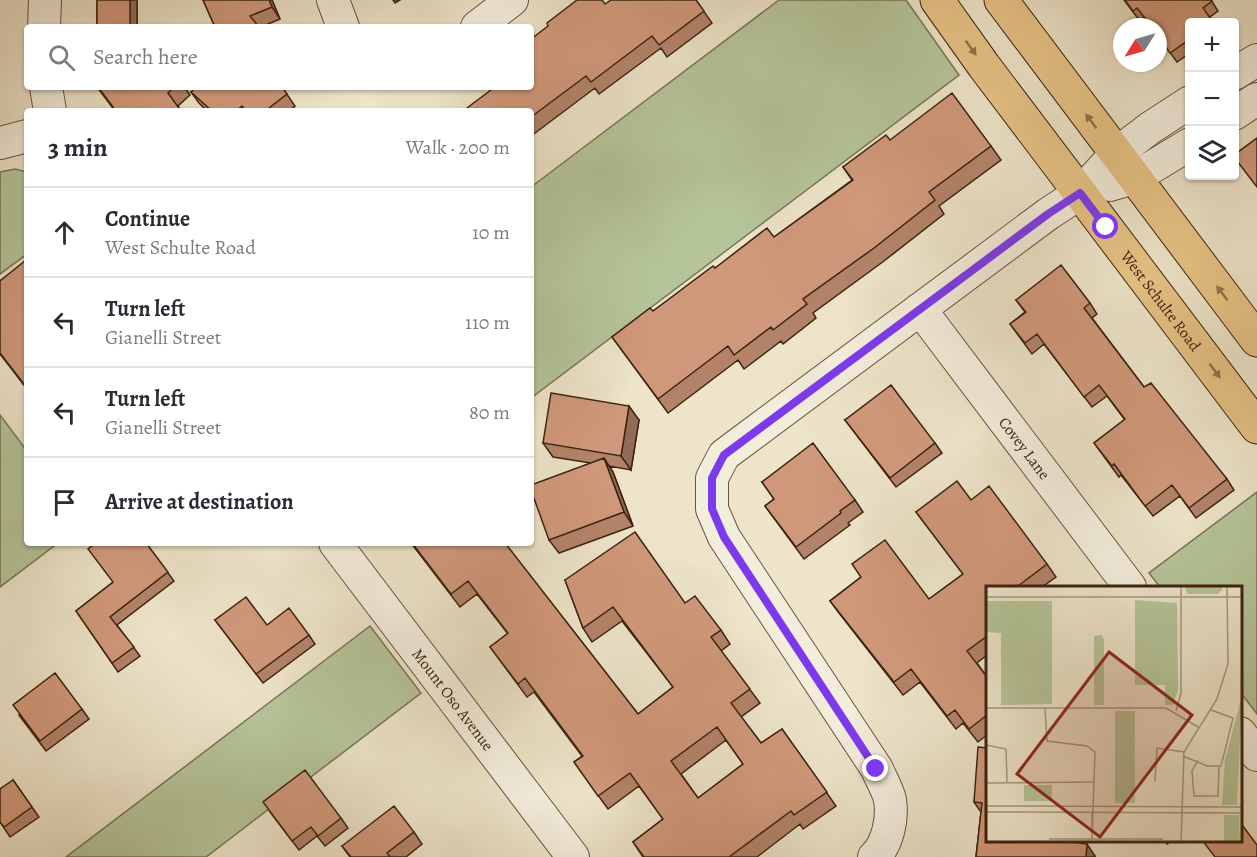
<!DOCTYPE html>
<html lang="en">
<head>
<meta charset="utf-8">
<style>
	:root { --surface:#fff; --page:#f2f2f3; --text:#2b2b33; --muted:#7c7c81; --line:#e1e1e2 }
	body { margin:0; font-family:Alegreya,serif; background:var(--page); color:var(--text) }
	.controls { position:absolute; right:18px; top:18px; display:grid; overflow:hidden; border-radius:6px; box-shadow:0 2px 4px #0004 }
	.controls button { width:54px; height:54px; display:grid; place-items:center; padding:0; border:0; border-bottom:2px solid var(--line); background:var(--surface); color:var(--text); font:30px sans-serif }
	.compass { position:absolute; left:1113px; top:18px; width:54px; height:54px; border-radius:50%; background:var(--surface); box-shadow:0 2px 4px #0004; rotate:233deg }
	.stop { position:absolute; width:18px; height:18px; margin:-14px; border:4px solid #7c3aed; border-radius:50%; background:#fff }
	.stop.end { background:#7c3aed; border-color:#fff; box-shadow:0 2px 6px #0008 }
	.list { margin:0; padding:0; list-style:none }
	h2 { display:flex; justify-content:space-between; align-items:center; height:78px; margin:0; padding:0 24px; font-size:26px }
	h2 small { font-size:20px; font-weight:400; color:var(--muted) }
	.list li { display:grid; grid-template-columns:39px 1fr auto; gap:18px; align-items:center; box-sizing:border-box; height:90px; padding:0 24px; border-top:2px solid var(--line) }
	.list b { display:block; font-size:22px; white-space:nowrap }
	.list p { margin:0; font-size:20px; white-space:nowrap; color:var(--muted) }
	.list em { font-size:20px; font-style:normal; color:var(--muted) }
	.icon { flex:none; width:33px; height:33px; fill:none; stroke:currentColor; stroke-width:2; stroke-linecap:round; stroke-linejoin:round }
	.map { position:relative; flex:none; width:1257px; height:857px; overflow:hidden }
	.search { position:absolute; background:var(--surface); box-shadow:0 2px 4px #0004; left:24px; top:24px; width:510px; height:66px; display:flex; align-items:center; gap:15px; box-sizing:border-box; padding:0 21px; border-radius:6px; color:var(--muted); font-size:22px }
	.panel { position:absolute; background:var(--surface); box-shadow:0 2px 4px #0004; left:24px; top:108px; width:510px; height:438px; border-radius:6px }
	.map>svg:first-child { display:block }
</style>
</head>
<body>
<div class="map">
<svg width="1257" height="857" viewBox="0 0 1257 857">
	<rect width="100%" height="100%" fill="#ede4c9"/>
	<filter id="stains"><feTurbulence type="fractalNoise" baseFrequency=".00333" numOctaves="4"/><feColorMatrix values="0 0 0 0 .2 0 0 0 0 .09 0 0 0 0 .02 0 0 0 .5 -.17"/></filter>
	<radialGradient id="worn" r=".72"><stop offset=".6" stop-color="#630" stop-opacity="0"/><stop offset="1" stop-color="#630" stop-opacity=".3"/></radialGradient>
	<path fill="#b5c599" stroke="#787455" stroke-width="1.5" d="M779 0H906L959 75 531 398V187Z
		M15 169 27 172V254L0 274V172Z
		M0 415 27 451V543H58L0 587Z
		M1257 492V714L1241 693 1240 587H1160L1149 573Z
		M370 626 421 693 206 857H66Z"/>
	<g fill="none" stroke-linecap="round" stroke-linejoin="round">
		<g stroke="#68533f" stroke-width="34">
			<g id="minor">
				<path d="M333 0 343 27"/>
				<path d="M44 27 45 0"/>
				<path d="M477 27 512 0"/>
				<path d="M1234 74 1257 60"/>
				<path d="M46 87 50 111"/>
				<path d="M1234 114 1257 99"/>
				<path d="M0 143 27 136"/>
				<path d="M1110 185 1134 178 1190 144"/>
				<path id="s1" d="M920 309 1130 587"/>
				<path id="s2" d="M335 543 573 857"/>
				<path d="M1240 733 1257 755"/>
				<path d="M874 857C888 844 893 818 890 800 888 790 881 779 877 769L724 537 712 509V478L724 455 1048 214 1080 193 1116 154 1150 128 1190 102"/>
			</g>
		</g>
		<g stroke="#3c2311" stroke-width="35">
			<g id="major">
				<path id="s3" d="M937 0 984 66 1257 427"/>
				<path d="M1001 0 1257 340"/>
			</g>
		</g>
		<use href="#minor" stroke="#f3eddc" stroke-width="32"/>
		<use href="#major" stroke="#e6c284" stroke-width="33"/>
	</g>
	<path fill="#b38369" stroke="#3c2311" stroke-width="1.5" fill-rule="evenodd" d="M97 0H137V27H98L97 25Z
		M203 0H272L280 19 261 27H215Z
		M393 0H400L395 3Z
		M696 0 712 23 667 57 661 48 599 94 595 88 531 136V111L605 4Z
		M1124 0H1211L1218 11 1210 17 1213 22H1190V53L1177 62 1144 17 1140 21Z
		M97 87H184L190 95 178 106 181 111H115Z
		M282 87 295 106 289 111H207L199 103 191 92Z
		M890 140 991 146 1001 160 939 206 944 214 884 261 813 313 816 318 783 344 781 341 744 369 738 360 668 413 612 337 653 311 715 268 774 237 852 180 843 167Z
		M27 261V389L0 354V281Z
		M1016 300 1090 303 1097 314 1092 318 1144 387 1227 479 1234 490 1196 518 1180 496 1153 516 1121 475 1119 477 1094 443 1125 420 1107 396 1092 407 1044 344 1032 354 1010 324 1025 312Z
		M639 420 631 470 609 466 613 472 633 526 559 553 549 540 591 463 553 457 543 443Z
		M845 420 935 443 942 453 896 487Z
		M762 482 855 500 863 512 848 523 850 525 804 559 765 506 774 499Z
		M971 500 1047 564 1056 577 1042 587H987V655L977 663 987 677V735L978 742 963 723 956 729 920 682 903 695 839 613 830 601 861 577 929 599 963 574 916 512Z
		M146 543 174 581 117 625 140 656 118 672 76 611 112 583Z
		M411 543H505L638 714 673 687 622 621 592 642 583 628 565 580 685 603 721 630 730 644 721 651 760 703 741 717 761 743 782 729 836 806 803 829 800 824 757 857H643L633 842 663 819 639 786 608 809 574 762 582 756 534 692 527 697 490 647 508 634 477 594 460 607ZM726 740 743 764 698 798 681 774Z
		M215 620 309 635 315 644 263 683Z
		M82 709 89 719 46 751 19 715Z
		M987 748V840H1065L1066 842 1095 856V857H976L981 812 974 802Z
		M13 780 39 817 10 837 0 822Z
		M270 812 341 818 348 828 325 846 317 836 299 850Z
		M414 832 422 844 406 857H350L342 846Z
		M1165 840H1172L1167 844Z"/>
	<path fill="#926a55" stroke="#3c2311" stroke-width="1.5" d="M130 0H137V27H131L130 26Z
		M269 0H272L280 19 272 7Z
		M629 406 639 420 631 470 621 456Z
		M604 458 613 472 633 526 624 512Z
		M1087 844 1095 856V857H1086Z"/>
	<path fill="#d0987a" stroke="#3c2311" stroke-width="1.5" fill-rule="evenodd" d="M97 0H130V26L97 25Z
		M203 0H269L272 7 250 16 259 27H215Z
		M577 0H602L605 4 611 0H696L704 11 659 45 652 36 591 82 586 76 531 117V111H463L495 87H531V39L548 26 547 23Z
		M1125 0H1211L1212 1 1203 8 1213 22H1190V39L1170 53 1158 36V27H1152L1137 8 1133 11Z
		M98 87H174L168 93 181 111H116Z
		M197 87H282L287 94 265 111H246L242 106 236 111H212L191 92Z
		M952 93 991 146 929 192 935 200 874 248 803 299 807 304 773 330 771 327 734 355 728 346 658 399 612 337 650 308 653 311 713 266 715 268 767 228 774 237 853 180 843 167 886 135 890 140Z
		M1257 138V187L1234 157V155Z
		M26 260 27 261V388L0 353V281Z
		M1061 265 1090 303 1084 308 1144 387 1151 383 1227 479 1189 508 1172 485 1145 506 1114 464 1112 466 1094 443 1125 419 1099 385 1084 397 1037 334 1025 343 1010 324 1026 312 1016 300Z
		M891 385 935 443 890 478 845 420Z
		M551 393 629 406 621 456 543 443Z
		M813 443 855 500 840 511 841 513 796 547 765 506 774 499 762 482Z
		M604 458 624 512 549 540 531 490V485Z
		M957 481 971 500 989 486 1047 564 1018 586 1020 587H987V636L967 651 987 677V715L969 729 955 710 947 716 911 669 894 682 830 601 861 577 852 564 885 540 929 599 963 574 916 512Z
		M635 532 685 603 695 596 721 630 711 637 750 689 731 703 761 743 782 729 827 792 794 815 791 811 729 857H644L633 842 663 819 630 773 598 796 574 762 583 756 525 678 518 684 490 647 508 633 468 581 451 594 412 543H505L638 714 673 687 613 607 583 628 565 580ZM717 727 743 764 698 798 671 761Z
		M96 543H146L168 572 110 617 134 647 112 663 76 611 113 582 88 549Z
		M246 597 267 625 289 608 309 635 256 674 215 620Z
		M55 673 82 709 40 741 13 705Z
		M978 747 987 748V840H1057L1087 844 1086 857H976L982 803 974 802Z
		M305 770 341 818 318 836 311 827 292 841 263 802Z
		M13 780 32 807 4 827 0 822V789Z
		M394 806 414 832 387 853 390 857H351L342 846Z
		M1240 822 1257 845V857H1215L1202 840H1240Z"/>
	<defs><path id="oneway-solid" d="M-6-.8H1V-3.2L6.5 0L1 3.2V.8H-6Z" transform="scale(1.5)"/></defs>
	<g fill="#91724a">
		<use href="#oneway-solid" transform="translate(971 48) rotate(54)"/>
		<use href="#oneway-solid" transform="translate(1091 121) rotate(-127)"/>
		<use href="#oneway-solid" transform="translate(1222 293) rotate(-127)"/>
		<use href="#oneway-solid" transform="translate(1215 371) rotate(53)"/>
	</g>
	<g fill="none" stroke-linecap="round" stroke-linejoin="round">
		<path stroke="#7c3aed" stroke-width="8" d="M876 769 724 537 712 509V478L724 455 1048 214 1080 193 1106 227"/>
	</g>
	<g text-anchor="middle" stroke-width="5" stroke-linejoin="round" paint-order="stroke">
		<g font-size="16" fill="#3c2311" stroke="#f3eddc">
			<text dy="6" stroke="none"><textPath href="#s3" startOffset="375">West Schulte Road</textPath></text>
			<text dy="6" stroke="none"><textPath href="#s1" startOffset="174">Covey Lane</textPath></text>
			<text dy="6" stroke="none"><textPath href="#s2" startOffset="196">Mount Oso Avenue</textPath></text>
		</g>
	</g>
	<g transform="translate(986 586)">
		<rect width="256" height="256" fill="#ede4c9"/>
		<path d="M198 0H236V4L232 8H202ZM149 14 191 17 192 104 187 119H179V99H149ZM0 15H66V118L15 119V47L0 46ZM115 49 118 53V119H108V50ZM256 109 251 219H236L239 174ZM129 125H149V217H129ZM38 199H66V215H38ZM238 229H253L254 256H238Z" fill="#b5c599"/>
		<path fill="none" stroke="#a6977f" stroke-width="1.5" d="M0 11H257M0 122H180L212 141M59 122 61 155 101 160 109 166 106 254M190 125 195 107V0M0 159 20 163 21 196M197 170 221 180H235L247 132 225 124M212 174 206 185 208 210H232L233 180M169 195 171 162 198 166M0 197 109 196M0 220 257 221M0 226 257 227M106 251V226M63 253H177M195 256 198 166 231 113 242 78 241 0"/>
		<path fill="#8f2418" fill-opacity="0.15" stroke="#8f2418" stroke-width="3" d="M123 66 206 129 114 251 31 188Z"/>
		<rect width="256" height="256" fill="none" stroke="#3c2311" stroke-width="3"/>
	</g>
	<rect width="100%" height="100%" filter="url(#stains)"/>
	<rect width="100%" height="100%" fill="url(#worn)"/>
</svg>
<div class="controls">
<button>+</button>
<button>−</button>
<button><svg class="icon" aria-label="layers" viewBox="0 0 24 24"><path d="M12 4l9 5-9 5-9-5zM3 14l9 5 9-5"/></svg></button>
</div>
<svg class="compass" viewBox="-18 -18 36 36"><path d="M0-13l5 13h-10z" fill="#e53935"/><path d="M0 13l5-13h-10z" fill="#7c7c81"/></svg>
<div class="stop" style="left:1106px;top:227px"></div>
<div class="stop end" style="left:876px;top:769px"></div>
<div class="search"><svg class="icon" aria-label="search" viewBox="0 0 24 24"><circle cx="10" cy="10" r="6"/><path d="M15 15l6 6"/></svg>Search here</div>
<section class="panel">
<h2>3 min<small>Walk · 200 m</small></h2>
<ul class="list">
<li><svg class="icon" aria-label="ahead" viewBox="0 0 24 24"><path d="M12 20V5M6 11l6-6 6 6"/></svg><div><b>Continue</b><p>West Schulte Road</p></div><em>10 m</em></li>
<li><svg class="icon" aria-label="left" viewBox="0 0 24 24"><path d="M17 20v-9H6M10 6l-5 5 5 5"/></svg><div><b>Turn left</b><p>Gianelli Street</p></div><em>110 m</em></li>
<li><svg class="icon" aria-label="left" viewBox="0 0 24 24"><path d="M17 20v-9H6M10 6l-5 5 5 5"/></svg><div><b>Turn left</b><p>Gianelli Street</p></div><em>80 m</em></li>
<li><svg class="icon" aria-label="arrive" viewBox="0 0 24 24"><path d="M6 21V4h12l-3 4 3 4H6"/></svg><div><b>Arrive at destination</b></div></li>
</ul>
</section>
</div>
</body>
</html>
